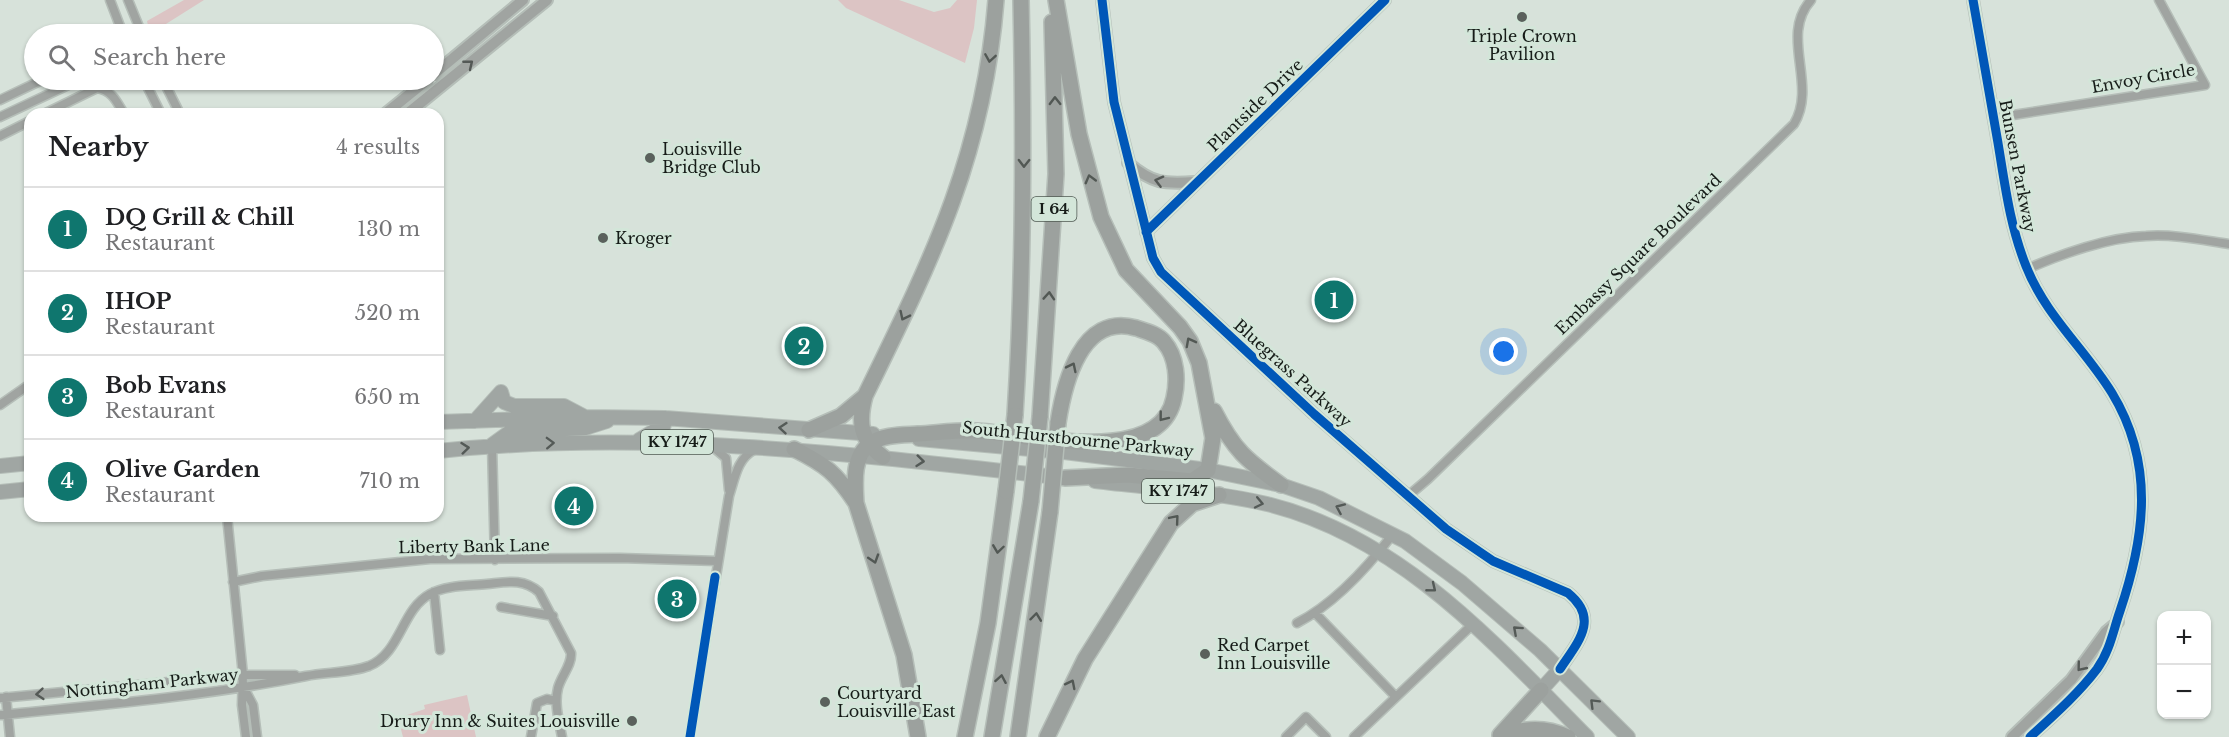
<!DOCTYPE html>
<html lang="en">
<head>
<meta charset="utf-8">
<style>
	:root { --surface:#fff; --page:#f6f6f6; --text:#202124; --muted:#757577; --line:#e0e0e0; --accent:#0f766e }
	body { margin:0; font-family:"Libre Baskerville",serif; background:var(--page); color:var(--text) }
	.controls { position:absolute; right:18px; bottom:18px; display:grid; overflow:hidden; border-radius:12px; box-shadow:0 2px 4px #0004 }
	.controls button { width:54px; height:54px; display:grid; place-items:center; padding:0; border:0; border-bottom:2px solid var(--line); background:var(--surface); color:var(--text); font:30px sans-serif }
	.you { position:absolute; left:1504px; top:352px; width:21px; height:21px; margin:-15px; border:4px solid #fff; border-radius:50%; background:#1a73e8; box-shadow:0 0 0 9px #1a73e833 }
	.badge { display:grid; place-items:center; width:39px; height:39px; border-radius:50%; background:var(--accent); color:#fff; font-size:20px; font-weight:700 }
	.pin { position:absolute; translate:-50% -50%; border:3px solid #fff; box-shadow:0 2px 6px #0006 }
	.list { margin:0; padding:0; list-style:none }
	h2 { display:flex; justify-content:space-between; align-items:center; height:78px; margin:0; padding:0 24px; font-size:26px }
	h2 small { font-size:20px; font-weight:400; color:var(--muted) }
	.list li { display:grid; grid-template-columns:39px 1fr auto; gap:18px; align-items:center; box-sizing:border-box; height:84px; padding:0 24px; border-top:2px solid var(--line) }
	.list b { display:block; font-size:22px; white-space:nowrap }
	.list p { margin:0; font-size:20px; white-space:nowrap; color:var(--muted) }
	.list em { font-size:20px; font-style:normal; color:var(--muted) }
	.icon { flex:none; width:33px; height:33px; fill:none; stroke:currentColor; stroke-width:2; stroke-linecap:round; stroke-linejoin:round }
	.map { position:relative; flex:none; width:2229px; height:737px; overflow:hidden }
	.search { position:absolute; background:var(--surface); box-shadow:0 2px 4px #0004; left:24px; top:24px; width:420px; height:66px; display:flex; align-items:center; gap:15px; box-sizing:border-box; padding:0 21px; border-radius:33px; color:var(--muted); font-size:22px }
	.panel { position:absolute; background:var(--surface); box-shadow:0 2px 4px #0004; left:24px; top:108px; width:420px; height:414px; border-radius:18px }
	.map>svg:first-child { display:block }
</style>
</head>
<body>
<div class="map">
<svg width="2229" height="737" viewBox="0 0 2229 737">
	<rect width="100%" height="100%" fill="#d7e2da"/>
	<path fill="#dcc4c4" d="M184 0H204L150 34 147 21Z
		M838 0H899L934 12 950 8 957 0H977L974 28 965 63 846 8Z
		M467 695 476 737H403L398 718 425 709 424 705Z"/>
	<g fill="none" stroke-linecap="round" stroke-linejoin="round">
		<g stroke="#b5beb8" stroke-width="11">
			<path id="minor" d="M110 0 123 34
				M128 0 142 34
				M144 80 161 114
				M163 80 180 114
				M0 100 42 80
				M44 114 97 88C112 90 117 102 124 114
				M0 117 79 80
				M1994 118 2205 85 2159 0
				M0 136 30 121
				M2027 269C2061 254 2109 237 2146 236 2174 234 2202 240 2229 244
				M0 405 30 384
				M492 445 495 560
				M713 447 726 458 729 490
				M1408 496 1428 479 1794 124C1818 84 1779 36 1811 0
				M227 516 243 675 242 705 246 737
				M233 582 262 576 430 559 620 558 717 561
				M434 592 440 650
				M501 607 553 616
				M1315 613 1396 697
				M1297 623C1334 604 1367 568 1393 534
				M244 688 253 705 257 737
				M6 697 10 737
				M0 698 243 675H295
				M0 715C102 705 206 696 306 676 327 672 350 673 369 666 401 653 401 610 430 594 446 585 469 586 487 584 507 582 523 578 539 592L571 653C572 665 561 676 558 688 554 704 559 721 562 737
				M531 737 537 703 547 699 556 701
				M690 737 729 496C735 478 737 459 754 450
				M1286 737 1306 717 1326 737
				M1354 737 1473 624"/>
		</g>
		<g stroke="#b5beb8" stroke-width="14">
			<path id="tertiary" d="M1102 0 1114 102 1153 258 1161 272 1314 414 1446 529 1493 561 1568 593C1600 619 1578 642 1560 669
				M1973 0C1981 48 1990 95 1998 143 2005 185 2010 226 2026 266 2045 315 2085 349 2112 393 2155 464 2145 537 2120 611 2113 631 2110 651 2097 669 2078 694 2053 716 2030 737
				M434 74 523 0
				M385 114 427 80
				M407 114 547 0
				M1128 163C1153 184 1164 184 1195 182
				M1146 232 1385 0
				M2012 737 2071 680 2106 632 2118 622"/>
		</g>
		<g stroke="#b5beb8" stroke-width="16">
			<path id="primary" d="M501 392 504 402 514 406H564L583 416
				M475 421 501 392
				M438 422 585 417 665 418 873 434
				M919 439 1064 452 1208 470 1281 485 1319 498 1405 541 1462 583 1540 650 1628 737
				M639 440 664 425 665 418
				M492 445 510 432 585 428 607 421
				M438 451C648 429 855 454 1064 478
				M0 466 30 463
				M1095 481C1152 488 1211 491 1267 504 1401 537 1494 643 1587 737
				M0 492 30 489
				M1541 690 1560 669"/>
		</g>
		<g stroke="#b5beb8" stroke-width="18">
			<path id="motorway" d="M1056 0 1079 134 1101 217 1126 270 1180 327 1190 341 1199 363 1213 438 1208 470 1192 481 1128 475 1065 478
				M1214 411C1234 450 1246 460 1281 485
				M1015 415C1024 276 1024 139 1021 0
				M1040 417 1056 174 1052 22
				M809 430 841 416 865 396
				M794 449C826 465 836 473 856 503L904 655 918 737
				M883 457C860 440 858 422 865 396 932 259 984 155 996 0
				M856 503C855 484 852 456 870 444 883 434 903 435 918 434 937 433 958 430 977 431 1027 434 1160 469 1174 398 1178 380 1177 357 1164 342 1158 334 1145 331 1136 328 1081 312 1064 384 1058 423
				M1500 735 1541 690
				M965 737 988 623 1006 491
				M992 737 1031 501
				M1018 737 1050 512
				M1047 737 1085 659 1171 523 1192 504 1219 495
				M1503 737C1524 727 1546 727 1568 737"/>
		</g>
		<use href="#minor" stroke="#a0a4a1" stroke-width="8"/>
		<use href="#tertiary" stroke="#a0a4a1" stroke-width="10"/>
		<use href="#primary" stroke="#a0a6a3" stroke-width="14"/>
		<use href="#motorway" stroke="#9ca19e" stroke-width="15"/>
		<g stroke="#b5beb8" stroke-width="18" stroke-linecap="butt">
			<path id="motorway-bridge" d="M1006 491 1015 415
				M1031 501 1040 417
				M1050 512 1058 423"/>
		</g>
		<use href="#motorway-bridge" stroke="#9ca19e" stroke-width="15"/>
		<g stroke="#d3e6d9" stroke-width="13">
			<path id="cycleway" d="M1102 0 1114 102 1153 258 1161 272 1314 414 1446 529 1493 561 1568 593C1600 619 1578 642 1560 669
				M1973 0C1981 48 1990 95 1998 143 2005 185 2010 226 2026 266 2045 315 2085 349 2112 393 2155 464 2145 537 2120 611 2113 631 2110 651 2097 669 2078 694 2053 716 2030 737
				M1146 232 1385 0
				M690 737 715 577"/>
		</g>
		<use href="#cycleway" stroke="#0057b8" stroke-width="9"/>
	</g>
	<defs><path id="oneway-chevron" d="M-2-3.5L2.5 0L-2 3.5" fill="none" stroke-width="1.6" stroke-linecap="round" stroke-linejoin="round" transform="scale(1.5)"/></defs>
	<g stroke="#525854">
		<use href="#oneway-chevron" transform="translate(990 58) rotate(99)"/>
		<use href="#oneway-chevron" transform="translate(1055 101) rotate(-91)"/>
		<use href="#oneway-chevron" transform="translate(1024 163) rotate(91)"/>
		<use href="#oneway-chevron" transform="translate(1090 179) rotate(-105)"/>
		<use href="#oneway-chevron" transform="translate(1049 296) rotate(-86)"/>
		<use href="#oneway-chevron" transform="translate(904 316) rotate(116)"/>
		<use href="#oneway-chevron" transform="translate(1190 342) rotate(-118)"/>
		<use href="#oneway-chevron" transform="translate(1072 367) rotate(-64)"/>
		<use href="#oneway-chevron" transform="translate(1163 417) rotate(128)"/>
		<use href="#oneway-chevron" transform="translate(1175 519) rotate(-50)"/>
		<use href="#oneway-chevron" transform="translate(998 549) rotate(98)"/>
		<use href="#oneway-chevron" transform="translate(874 559) rotate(72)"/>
		<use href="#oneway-chevron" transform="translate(1036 617) rotate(-83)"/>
		<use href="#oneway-chevron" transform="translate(1001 679) rotate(-80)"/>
		<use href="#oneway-chevron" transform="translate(1071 684) rotate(-63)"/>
	</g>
	<g stroke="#545956">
		<use href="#oneway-chevron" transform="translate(469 64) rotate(-39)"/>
		<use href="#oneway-chevron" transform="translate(1159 181) rotate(-166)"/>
		<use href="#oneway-chevron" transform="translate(2081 667) rotate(129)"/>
		<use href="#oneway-chevron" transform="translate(40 694) rotate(175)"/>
	</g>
	<g stroke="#545a57">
		<use href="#oneway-chevron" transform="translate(783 428) rotate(-175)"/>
		<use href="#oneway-chevron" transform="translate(550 443) rotate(-2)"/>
		<use href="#oneway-chevron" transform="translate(465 448) rotate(-6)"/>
		<use href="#oneway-chevron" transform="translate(920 461) rotate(6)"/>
		<use href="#oneway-chevron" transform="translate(1259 503) rotate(12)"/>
		<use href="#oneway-chevron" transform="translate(1340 508) rotate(-156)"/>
		<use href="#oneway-chevron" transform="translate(1432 588) rotate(39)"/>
		<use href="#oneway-chevron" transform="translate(1517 630) rotate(-138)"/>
		<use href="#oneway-chevron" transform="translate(1594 703) rotate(-135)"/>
	</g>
	<g fill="#5a615c" stroke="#d3e6d9" stroke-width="2">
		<circle cx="1522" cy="17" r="6"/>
		<circle cx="650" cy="158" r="6"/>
		<circle cx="603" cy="238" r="6"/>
		<circle cx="1205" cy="654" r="6"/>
		<circle cx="825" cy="702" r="6"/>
		<circle cx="632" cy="721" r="6"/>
	</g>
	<g text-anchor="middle" stroke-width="6" stroke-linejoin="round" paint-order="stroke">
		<g fill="#d3e6d9" stroke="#4f5952" stroke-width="1.5">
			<rect x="1031.5" y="197" width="45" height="24" rx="4.5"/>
			<rect x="641" y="430" width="72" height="24" rx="4.5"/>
			<rect x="1142" y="479" width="72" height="24" rx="4.5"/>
		</g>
		<g font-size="15" font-weight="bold" fill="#161c18">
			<text x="1054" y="214">I 64</text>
			<text x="677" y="447">KY 1747</text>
			<text x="1178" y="496">KY 1747</text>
		</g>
		<g font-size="16" fill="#161c18" stroke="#d3e6d9" text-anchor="start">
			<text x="1522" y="42" text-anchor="middle">Triple Crown<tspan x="1522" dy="18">Pavilion</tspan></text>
			<text x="662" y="155">Louisville<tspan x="662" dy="18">Bridge Club</tspan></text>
			<text x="615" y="244">Kroger</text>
			<text x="1217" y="651">Red Carpet<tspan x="1217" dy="18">Inn Louisville</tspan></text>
			<text x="837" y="699">Courtyard<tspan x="837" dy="18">Louisville East</tspan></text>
			<text x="620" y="727" text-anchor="end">Drury Inn &amp; Suites Louisville</text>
		</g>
		<g font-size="16" fill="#161c18" stroke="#d3e6d9">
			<text transform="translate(2143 78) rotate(-10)" y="6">Envoy Circle</text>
			<text transform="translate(1255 105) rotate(-44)" y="6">Plantside Drive</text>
			<text transform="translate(2018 166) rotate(79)" y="6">Bunsen Parkway</text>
			<text transform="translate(1638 254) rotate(-44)" y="6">Embassy Square Boulevard</text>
			<text transform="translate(1293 373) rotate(42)" y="6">Bluegrass Parkway</text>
			<text transform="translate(1078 439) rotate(6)" y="6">South Hurstbourne Parkway</text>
			<text transform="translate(474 546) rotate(-1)" y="6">Liberty Bank Lane</text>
			<text transform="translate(152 683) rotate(-6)" y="6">Nottingham Parkway</text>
		</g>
	</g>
</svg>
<div class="controls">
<button>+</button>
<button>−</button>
</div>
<div class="you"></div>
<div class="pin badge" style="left:1334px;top:300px">1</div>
<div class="pin badge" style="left:804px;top:346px">2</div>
<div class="pin badge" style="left:677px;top:599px">3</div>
<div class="pin badge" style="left:574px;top:506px">4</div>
<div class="search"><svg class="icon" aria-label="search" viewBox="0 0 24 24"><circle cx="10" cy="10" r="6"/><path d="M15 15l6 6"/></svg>Search here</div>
<section class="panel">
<h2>Nearby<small>4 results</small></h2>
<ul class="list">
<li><span class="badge">1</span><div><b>DQ Grill &amp; Chill</b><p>Restaurant</p></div><em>130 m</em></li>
<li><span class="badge">2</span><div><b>IHOP</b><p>Restaurant</p></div><em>520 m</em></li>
<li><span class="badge">3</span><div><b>Bob Evans</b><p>Restaurant</p></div><em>650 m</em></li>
<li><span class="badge">4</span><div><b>Olive Garden</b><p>Restaurant</p></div><em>710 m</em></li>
</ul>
</section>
</div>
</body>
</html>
